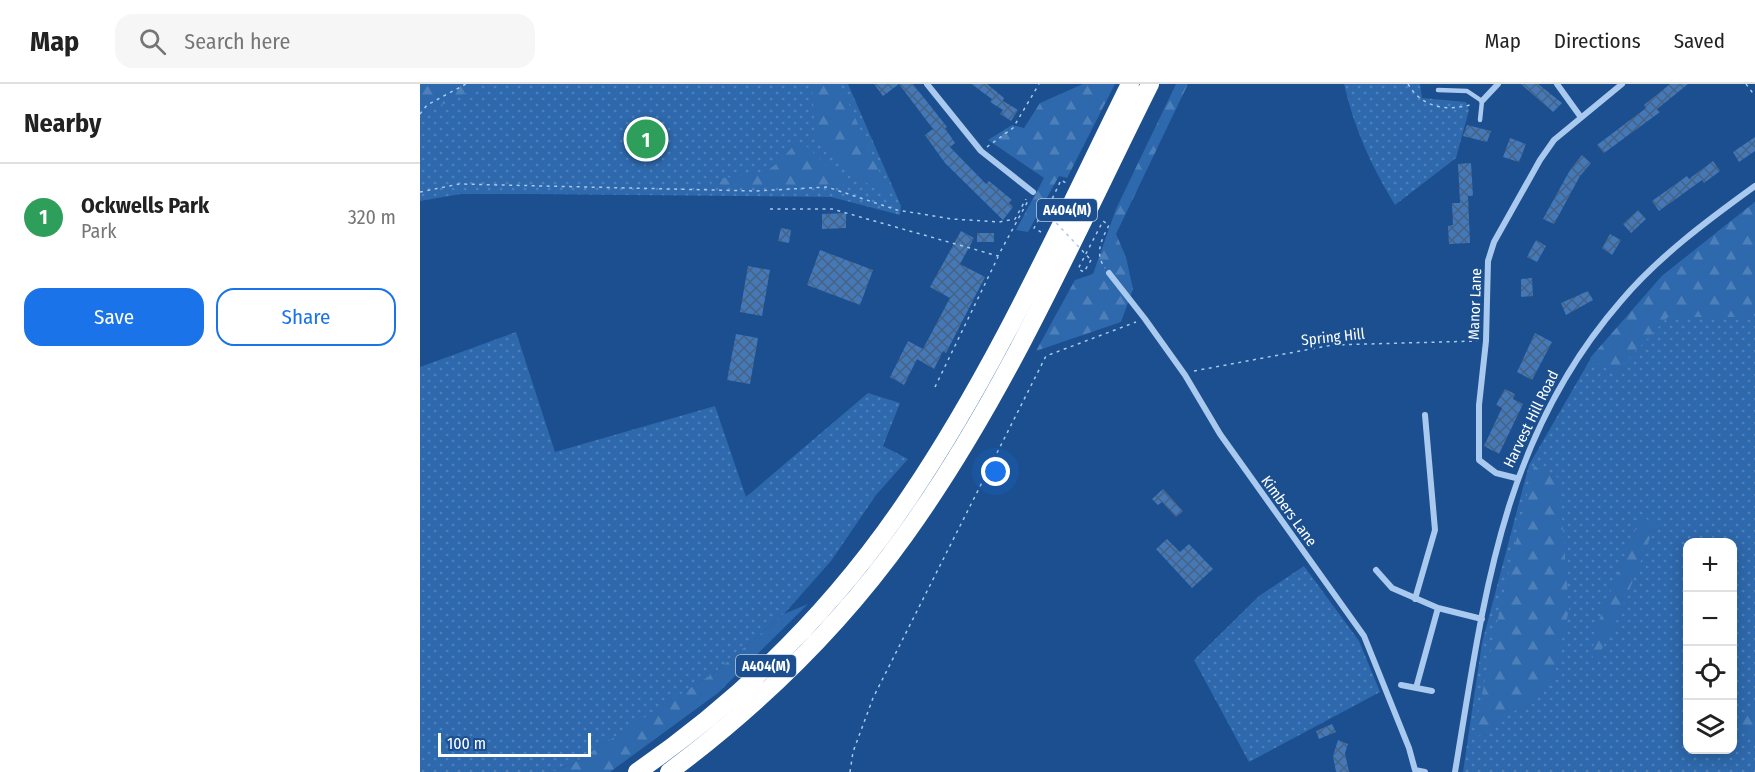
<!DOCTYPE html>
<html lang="en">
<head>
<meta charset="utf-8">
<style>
	:root { --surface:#fff; --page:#f6f6f6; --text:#222; --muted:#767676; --line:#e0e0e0; --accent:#1a73e8 }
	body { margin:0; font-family:"Fira Sans Condensed",sans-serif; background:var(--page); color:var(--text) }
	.controls { position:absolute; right:18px; bottom:18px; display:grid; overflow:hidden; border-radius:12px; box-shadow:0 3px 15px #0003 }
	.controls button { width:54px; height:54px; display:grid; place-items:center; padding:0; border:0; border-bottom:2px solid var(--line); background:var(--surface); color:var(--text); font:30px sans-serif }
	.scale { position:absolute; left:18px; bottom:15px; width:153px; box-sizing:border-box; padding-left:6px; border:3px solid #fff; border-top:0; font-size:16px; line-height:21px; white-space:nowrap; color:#fff; -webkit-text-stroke:4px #1b4f8f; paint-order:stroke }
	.you { position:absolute; left:576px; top:388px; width:21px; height:21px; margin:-15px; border:4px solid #fff; border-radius:50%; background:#1a73e8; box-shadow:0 0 0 9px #1a73e833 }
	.badge { display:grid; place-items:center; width:39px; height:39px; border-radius:50%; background:var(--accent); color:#fff; font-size:20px; font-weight:700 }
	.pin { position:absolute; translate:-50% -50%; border:3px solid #fff; box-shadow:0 2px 6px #0006 }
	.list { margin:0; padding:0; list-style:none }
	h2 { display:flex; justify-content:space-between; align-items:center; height:78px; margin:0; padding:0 24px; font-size:26px }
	h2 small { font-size:20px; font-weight:400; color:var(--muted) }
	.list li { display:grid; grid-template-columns:39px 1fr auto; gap:18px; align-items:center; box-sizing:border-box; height:108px; padding:0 24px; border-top:2px solid var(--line) }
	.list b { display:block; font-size:22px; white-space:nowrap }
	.list p { margin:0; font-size:20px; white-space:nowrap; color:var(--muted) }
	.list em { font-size:20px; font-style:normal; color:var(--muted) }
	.actions { display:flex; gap:12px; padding:18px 24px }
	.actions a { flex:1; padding:14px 0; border:2px solid var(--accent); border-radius:18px; text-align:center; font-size:21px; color:var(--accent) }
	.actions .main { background:var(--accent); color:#fff }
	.icon { flex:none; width:33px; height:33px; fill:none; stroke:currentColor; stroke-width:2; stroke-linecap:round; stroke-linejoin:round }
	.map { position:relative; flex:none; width:1335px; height:688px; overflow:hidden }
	header { display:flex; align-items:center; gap:36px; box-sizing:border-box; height:84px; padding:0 30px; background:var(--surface); border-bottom:2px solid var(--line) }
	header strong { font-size:28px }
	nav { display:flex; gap:33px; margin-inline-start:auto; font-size:21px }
	.search { width:420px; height:54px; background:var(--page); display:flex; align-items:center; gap:15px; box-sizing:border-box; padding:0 21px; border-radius:18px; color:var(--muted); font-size:22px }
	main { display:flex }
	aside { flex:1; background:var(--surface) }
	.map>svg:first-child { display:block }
</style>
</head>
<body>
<header>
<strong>Map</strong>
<div class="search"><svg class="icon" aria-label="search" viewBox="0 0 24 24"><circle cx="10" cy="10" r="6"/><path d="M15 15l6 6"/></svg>Search here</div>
<nav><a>Map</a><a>Directions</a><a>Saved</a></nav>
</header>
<main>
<aside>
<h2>Nearby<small></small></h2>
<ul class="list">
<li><span class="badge" style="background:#2e9e5b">1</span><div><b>Ockwells Park</b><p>Park</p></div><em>320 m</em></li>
</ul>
<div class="actions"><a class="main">Save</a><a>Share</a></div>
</aside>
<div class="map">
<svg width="1335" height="688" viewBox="0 0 1335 688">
	<defs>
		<pattern id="grass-dots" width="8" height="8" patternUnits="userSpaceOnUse" patternTransform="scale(1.5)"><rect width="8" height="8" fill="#2e69ad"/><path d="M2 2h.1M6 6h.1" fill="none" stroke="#4d80b9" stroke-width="1.8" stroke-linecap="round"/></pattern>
		<pattern id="forest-firs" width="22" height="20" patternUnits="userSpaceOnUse" patternTransform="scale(1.5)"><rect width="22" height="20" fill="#2e69ad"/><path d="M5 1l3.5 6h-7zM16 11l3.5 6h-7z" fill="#4d80b9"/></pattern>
		<pattern id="building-cross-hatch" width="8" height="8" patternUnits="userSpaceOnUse" patternTransform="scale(1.5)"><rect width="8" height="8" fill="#4478b7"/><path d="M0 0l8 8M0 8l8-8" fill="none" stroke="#486282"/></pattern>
	</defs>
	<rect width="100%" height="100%" fill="#1b4f8f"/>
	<path fill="url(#grass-dots)" fill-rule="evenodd" d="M0 0H428L481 122 480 131 411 113 110 110H41L0 117Z
		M924 0H1000L1002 14 1046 18 1049 26 1036 74 975 121C951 82 934 44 924 0Z
		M1335 118V688H1043L1062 559 1109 381 1171 274 1242 192ZM1268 458H1312V666H1268Z
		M96 248 135 368 295 322 326 413 448 309 480 319 463 362 488 375 456 411 411 477 364 530 295 588 222 636 154 679 133 688H0V283Z
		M884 482 939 557 960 608 829 678 774 576 839 512Z"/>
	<path fill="url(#forest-firs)" d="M0 0H64L0 32Z
		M392 0H420L472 116 435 91 395 51Z
		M663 0H695L647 94 639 92 608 148 596 146 624 94 568 56 592 41 604 44 620 19Z
		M756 0H768L696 150 706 173 713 205 701 238 616 267 655 196 673 190 696 125Z
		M377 58 384 60 427 100 332 103 291 100 295 95 344 89 359 78Z
		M1335 118V228L1330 233H1248L1194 290 1170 274 1242 192Z
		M1114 382 1139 394 1149 525 1132 601 1053 656 1073 555Z
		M1221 431 1235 441 1199 532 1172 584 1174 549Z
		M388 520 298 609 190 688H133L154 679 295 588 364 530Z
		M1335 621V656L1313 641Z"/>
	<path fill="url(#building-cross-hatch)" d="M454 0H493L527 43 525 44 535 59 530 63 566 100 569 97 592 116 589 119 593 123 583 136 525 79 505 51 513 45 479 0 463 12Z
		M551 0H567L584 14 583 17 598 26 591 37 580 30 583 26 570 18 572 15Z
		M1101 0H1118L1142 19 1133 28Z
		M1250 0H1268L1237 25 1240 28 1184 69 1177 61 1226 24 1224 21Z
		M1047 41 1071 47 1067 58 1043 52Z
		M1335 53V67L1319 78 1313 68Z
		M1090 54 1106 60 1099 78 1083 73Z
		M1162 71 1171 79 1160 92 1134 140 1123 135 1150 86Z
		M1293 77 1300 87 1284 99 1282 96 1239 127 1232 117 1267 92 1269 95Z
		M1051 79 1053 112H1048L1050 159 1029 160 1028 142 1033 141 1032 119H1040L1038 80Z
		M1218 126 1226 135 1211 149 1203 140Z
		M426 129V144L402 145V130Z
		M361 144 371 146 369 159 358 157Z
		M541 147 554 154 540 180 565 193 526 269 523 267 514 285 497 275 484 301 470 293 488 257 503 265 530 214 510 203Z
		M557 149H574V158H557Z
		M1190 150 1201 156 1192 171 1182 164Z
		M1116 156 1126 162 1117 178 1107 173Z
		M400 166 453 186 440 221 387 201Z
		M328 182 350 186 342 232 320 228Z
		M1112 194 1113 212 1101 213V195Z
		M1168 207 1173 216 1146 231 1141 219Z
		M1115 249 1132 258 1112 296 1097 288Z
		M316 250 338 254 330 300 307 296Z
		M1085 305 1095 310 1093 315 1103 320 1079 370 1064 362 1082 324 1076 321Z
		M743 405 763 427 756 433 742 418 738 421 732 415Z
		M747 455 760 468 769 460 793 485 772 504 736 465Z
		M912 640 916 648 899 655 896 647Z
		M918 656 928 660 925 669 929 688H916L913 672Z"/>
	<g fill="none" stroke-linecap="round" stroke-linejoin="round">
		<path stroke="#a9c9ee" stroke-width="1.5" stroke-dasharray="3 4.5" stroke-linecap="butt" d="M988 0C1002 24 1027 28 1053 20
			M1326 0 1335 12
			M0 30 7 21 46 0
			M567 63 593 44 619 0
			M0 108 39 100 336 107 407 103 477 126 532 135 579 138 595 135 606 115
			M618 116 624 126 614 144 621 148
			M350 125H412L578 172 609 115
			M626 128 641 96 646 99
			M671 176 664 188 658 185 683 137 689 141C682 155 674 169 685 184
			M774 287 912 261 1057 257
			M515 303 578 173
			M430 688 433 668 453 614 626 272 716 238"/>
		<path stroke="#a9c9ee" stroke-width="4.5" d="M1018 6 1047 7 1062 17 1060 36"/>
		<path stroke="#a9c9ee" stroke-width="6" d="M507 0 561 67 613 108
			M1137 0 1160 32
			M1062 17 1078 0
			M689 189 725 235 765 291 800 350 944 552 989 664 995 686 1005 688
			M1096 394 1076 389 1059 376V321L1066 257 1068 177 1074 158 1120 76 1134 56 1202 0
			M956 486 972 504 1018 524 1062 535
			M995 515 1015 446 1005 331
			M981 601 1012 607
			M996 604 1018 524
			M1035 688C1064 515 1081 355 1201 217 1238 173 1288 136 1335 102"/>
		<path stroke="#fff" stroke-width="18" d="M217 688C324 614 418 520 490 412 577 283 641 139 710 0
			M249 688C339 621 420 542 485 451 585 312 654 152 730 0"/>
		<path stroke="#a9c9ee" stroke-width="1.5" stroke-dasharray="3 4.5" stroke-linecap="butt" d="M626 128 671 176"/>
	</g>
	<g text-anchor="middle" stroke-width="5" stroke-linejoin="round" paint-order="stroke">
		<g fill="#1b4f8f" stroke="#bbcadd" stroke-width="1.5">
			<rect x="617" y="115" width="60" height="22" rx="4.5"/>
			<rect x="316" y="571" width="60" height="22" rx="4.5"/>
		</g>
		<g font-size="14" font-weight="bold" fill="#fff">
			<text x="647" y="131">A404(M)</text>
			<text x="346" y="587">A404(M)</text>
		</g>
		<g font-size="15" fill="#fff" stroke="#1b4f8f">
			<text transform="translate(1055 220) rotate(-88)" y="5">Manor Lane</text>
			<text transform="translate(913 253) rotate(-6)" y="5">Spring Hill</text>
			<text transform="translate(1111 335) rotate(-64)" y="5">Harvest Hill Road</text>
			<text transform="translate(869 427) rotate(54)" y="5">Kimbers Lane</text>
		</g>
	</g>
</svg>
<div class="controls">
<button>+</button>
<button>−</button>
<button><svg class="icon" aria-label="locate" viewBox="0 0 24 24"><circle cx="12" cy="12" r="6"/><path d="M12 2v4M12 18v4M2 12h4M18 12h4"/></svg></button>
<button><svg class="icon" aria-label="layers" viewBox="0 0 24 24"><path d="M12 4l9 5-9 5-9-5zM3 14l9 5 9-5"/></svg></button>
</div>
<div class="scale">100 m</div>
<div class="you"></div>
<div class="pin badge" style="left:226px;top:55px;background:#2e9e5b">1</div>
</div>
</main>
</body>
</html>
